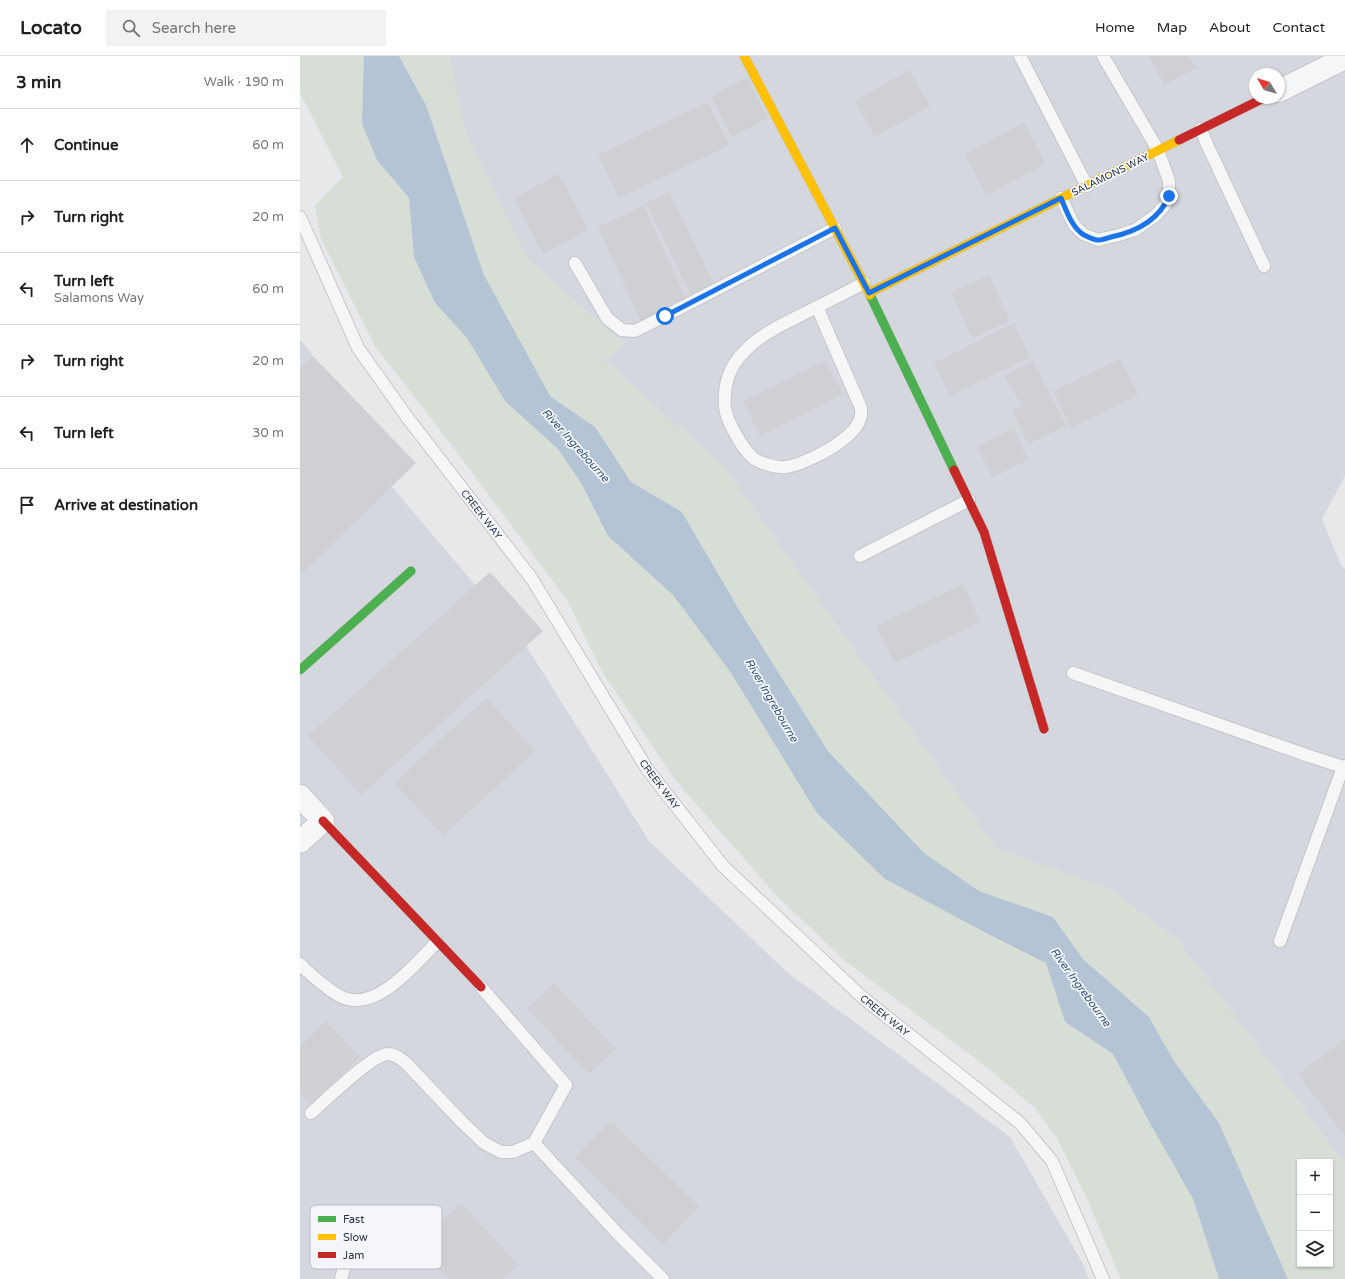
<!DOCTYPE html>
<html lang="en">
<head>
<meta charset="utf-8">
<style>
	:root { --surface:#fff; --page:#f2f2f2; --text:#222; --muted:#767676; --line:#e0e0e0 }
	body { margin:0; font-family:"Varela Round",sans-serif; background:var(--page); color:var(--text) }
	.controls { position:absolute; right:12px; bottom:12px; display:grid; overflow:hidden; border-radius:0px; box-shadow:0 1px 3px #0004 }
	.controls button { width:36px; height:36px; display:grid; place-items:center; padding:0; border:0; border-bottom:1px solid var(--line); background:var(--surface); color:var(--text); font:20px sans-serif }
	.compass { position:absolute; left:949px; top:12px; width:36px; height:36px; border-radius:50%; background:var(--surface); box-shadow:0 1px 3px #0004; rotate:308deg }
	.stop { position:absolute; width:12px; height:12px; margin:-9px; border:3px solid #1a73e8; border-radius:50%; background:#fff }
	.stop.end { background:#1a73e8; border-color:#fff; box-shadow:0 1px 4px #0008 }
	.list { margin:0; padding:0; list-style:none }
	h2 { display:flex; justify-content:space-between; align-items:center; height:52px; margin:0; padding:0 16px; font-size:17px }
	h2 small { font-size:13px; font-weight:400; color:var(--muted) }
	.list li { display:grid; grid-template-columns:26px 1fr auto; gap:12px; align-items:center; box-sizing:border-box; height:72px; padding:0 16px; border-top:1px solid var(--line) }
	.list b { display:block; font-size:15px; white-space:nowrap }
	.list p { margin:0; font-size:13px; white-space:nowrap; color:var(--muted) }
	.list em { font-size:13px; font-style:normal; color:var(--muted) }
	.icon { flex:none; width:22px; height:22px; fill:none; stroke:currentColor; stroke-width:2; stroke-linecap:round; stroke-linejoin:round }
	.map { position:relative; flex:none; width:1045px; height:1223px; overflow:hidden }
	header { display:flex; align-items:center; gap:24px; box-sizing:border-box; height:56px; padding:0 20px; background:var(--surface); border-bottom:1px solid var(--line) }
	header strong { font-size:19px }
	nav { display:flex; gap:22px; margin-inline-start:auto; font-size:14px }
	.search { width:280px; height:36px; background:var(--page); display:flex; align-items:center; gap:10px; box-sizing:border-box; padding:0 14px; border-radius:0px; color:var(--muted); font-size:15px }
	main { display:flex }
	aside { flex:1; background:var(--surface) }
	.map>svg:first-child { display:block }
</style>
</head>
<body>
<header>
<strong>Locato</strong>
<div class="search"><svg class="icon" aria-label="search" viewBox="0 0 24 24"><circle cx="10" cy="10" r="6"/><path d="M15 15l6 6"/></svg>Search here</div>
<nav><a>Home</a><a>Map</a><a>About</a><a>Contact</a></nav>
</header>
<main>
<aside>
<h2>3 min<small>Walk · 190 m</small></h2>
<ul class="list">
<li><svg class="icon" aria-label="ahead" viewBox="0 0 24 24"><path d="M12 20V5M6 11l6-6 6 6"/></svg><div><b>Continue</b></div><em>60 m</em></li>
<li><svg class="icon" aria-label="right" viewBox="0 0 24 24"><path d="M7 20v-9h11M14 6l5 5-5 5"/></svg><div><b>Turn right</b></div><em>20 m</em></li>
<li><svg class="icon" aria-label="left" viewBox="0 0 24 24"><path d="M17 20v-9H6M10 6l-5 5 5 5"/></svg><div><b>Turn left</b><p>Salamons Way</p></div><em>60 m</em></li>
<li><svg class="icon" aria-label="right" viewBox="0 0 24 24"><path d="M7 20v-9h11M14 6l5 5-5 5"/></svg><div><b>Turn right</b></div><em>20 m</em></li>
<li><svg class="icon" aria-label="left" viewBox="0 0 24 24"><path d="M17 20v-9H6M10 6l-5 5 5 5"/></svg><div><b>Turn left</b></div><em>30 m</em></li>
<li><svg class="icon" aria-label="arrive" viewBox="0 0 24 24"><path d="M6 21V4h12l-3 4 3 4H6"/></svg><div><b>Arrive at destination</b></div></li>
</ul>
</aside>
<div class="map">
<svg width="1045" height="1223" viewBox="0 0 1045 1223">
	<rect width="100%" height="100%" fill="#e6e8ea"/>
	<path fill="#d4d7dd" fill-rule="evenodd" d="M149 0H1045V420L1022 463 1041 509 1045 513V1109L878 884 808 832 696 793 422 409 304 304 324 288 228 204 165 76ZM955 18H979V42H955Z
		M0 283 13 300 82 419 225 588 349 785 488 917 710 1081 783 1208 789 1223H0Z"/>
	<path fill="#d6ded6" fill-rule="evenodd" d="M0 0H64L77 104 109 142 114 201 135 247 167 282 205 345 258 393 281 427 308 480 373 539 431 617 477 692 585 823 686 877 747 907 765 966 813 998 847 1062 893 1143 919 1223H821L787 1143 757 1082 734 1051 679 1005 544 904 476 839 376 725 303 617 267 544 153 391 75 290 21 183 15 149 43 121 0 37Z
		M99 0H149L165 76 228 204 324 288 304 304 422 409 696 793 808 832 878 884 1045 1109V1223H988L919 1067 874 1005 849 961 783 903 753 861 679 835 624 797 528 695 441 557 382 456 331 426 295 371 250 340 184 219 126 49ZM1000 1106H1030V1208H1000Z"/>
	<path fill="#b4c4d5" d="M64 0H99L126 49 184 219 250 340 295 371 331 426 382 456 441 557 528 695 624 797 679 835 753 861 783 903 849 961 874 1005 919 1067 988 1223H919L893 1143 847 1062 813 998 765 966 746 907 686 877 585 823 517 757 431 617 373 539 308 480 281 427 258 393 205 345 167 282 135 247 114 201 109 142 77 104 62 68Z"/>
	<path fill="#ced0d3" d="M849 0H889L896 12 864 29Z
		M609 14 630 50 575 81 555 45Z
		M447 21 468 62 432 81 411 41Z
		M408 46 429 89 319 142 298 99Z
		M724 67 746 108 686 139 665 98Z
		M259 118 288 174 243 198 214 142Z
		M369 136 415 230 392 241 346 147Z
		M344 150 387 245 341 266 298 171Z
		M689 219 710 265 672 282 651 236Z
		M714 267 730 301 650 340 634 307Z
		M13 300 116 407 0 519V312Z
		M820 303 838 339 771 372 753 335Z
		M525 304 543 338 460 380 443 345Z
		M733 304 766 370 728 388 712 354 722 350 704 320Z
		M714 373 728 404 692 421 677 390Z
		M190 516 243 575 61 739 8 680Z
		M663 528 681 566 594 607 576 570Z
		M186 642 235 695 143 780 94 727Z
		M254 927 316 993 289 1018 227 952Z
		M26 965 60 1001 11 1048 0 1037V990Z
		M1045 983V1081L998 1018Z
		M311 1065 399 1151 363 1188 275 1102Z
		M161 1147 219 1209 204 1223H148L116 1189Z"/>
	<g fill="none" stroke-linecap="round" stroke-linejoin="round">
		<g stroke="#c4c6c8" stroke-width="14">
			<path id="lane" d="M720 0 787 130
				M901 73 905 84 964 210
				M761 142 774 169 783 178 798 184 819 179 835 174 855 160 865 149 869 140V125L858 94 803 0
				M0 161 58 292 107 361 232 523 347 713 423 810 562 941 720 1067 752 1105 803 1223
				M275 207 307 262 322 274 335 275 365 260 535 172
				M517 251 561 352C563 367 552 377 540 386 528 395 501 409 486 411 477 412 458 407 452 401 442 392 426 364 425 351 423 331 429 310 444 296 460 278 484 268 505 257 525 247 545 237 564 227
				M560 500 669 444
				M773 617 1009 700 1043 711 1045 710
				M980 885 1043 711
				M0 908C10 919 21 927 33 936 37 938 40 941 44 942 78 955 116 907 137 886
				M181 931 266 1029 234 1087 319 1179 363 1223
				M11 1057C25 1045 72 998 88 998 95 998 99 1002 105 1006L162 1066 184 1087 201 1096H213L234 1087
				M41 1223 51 1185"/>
		</g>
		<g stroke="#c4c6c8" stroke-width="24">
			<path id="street" d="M979 35 1045 2
				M0 740 23 765 0 786"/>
		</g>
		<g stroke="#c4c6c8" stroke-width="10">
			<path id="fast" d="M570 239 654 414
				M0 614 111 515"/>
		</g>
		<g stroke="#c4c6c8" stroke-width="10">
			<path id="slow" d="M444 0 570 239
				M569 237 879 84"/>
		</g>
		<g stroke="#c4c6c8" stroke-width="10">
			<path id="jam" d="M879 84 964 42
				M654 414 684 476 744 673
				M23 765 181 931"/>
		</g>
		<use href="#lane" stroke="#f5f6f7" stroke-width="12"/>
		<use href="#street" stroke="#f5f6f7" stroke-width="22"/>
		<use href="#fast" stroke="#4caf50" stroke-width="9"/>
		<use href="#slow" stroke="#ffc107" stroke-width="9"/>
		<use href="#jam" stroke="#c62828" stroke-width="9"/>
	</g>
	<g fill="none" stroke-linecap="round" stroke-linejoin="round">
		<path stroke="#1a73e8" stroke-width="5" d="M365 260 535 172 569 237 761 142C766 154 772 172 784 179 788 181 794 184 798 184 802 184 807 182 811 181 835 176 859 164 869 140"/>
	</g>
	<g text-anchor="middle" stroke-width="3.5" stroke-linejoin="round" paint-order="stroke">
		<g font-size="10" fill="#2b3445" stroke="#f4f6f9">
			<text transform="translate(810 118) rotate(-26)" y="4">SALAMONS WAY</text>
			<text transform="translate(182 458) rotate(52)" y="4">CREEK WAY</text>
			<text transform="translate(360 728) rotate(53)" y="4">CREEK WAY</text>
			<text transform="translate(585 959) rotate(39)" y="4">CREEK WAY</text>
		</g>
		<g font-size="11" font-style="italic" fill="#34527a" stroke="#f4f6f9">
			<text transform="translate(276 389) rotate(48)" y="4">River Ingrebourne</text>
			<text transform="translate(472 644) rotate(60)" y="4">River Ingrebourne</text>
			<text transform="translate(781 931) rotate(54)" y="4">River Ingrebourne</text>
		</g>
	</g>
	<rect x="10" y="1149" width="132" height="64" rx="6" fill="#f4f6f9" stroke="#b8bcc3" stroke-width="1"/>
	<rect x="18" y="1160" width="18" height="6" fill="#4caf50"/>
	<rect x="18" y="1178" width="18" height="6" fill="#ffc107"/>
	<rect x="18" y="1196" width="18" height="6" fill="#c62828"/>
	<g font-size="11" fill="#2b3445">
		<text x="43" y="1167">Fast</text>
		<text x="43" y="1185">Slow</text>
		<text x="43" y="1203">Jam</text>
	</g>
</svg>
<div class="controls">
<button>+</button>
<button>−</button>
<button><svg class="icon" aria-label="layers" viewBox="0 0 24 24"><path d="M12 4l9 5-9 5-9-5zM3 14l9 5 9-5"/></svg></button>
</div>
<svg class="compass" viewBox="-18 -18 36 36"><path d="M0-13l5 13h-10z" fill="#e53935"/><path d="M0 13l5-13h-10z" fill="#767676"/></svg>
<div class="stop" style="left:365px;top:260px"></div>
<div class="stop end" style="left:869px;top:140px"></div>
</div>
</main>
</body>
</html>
